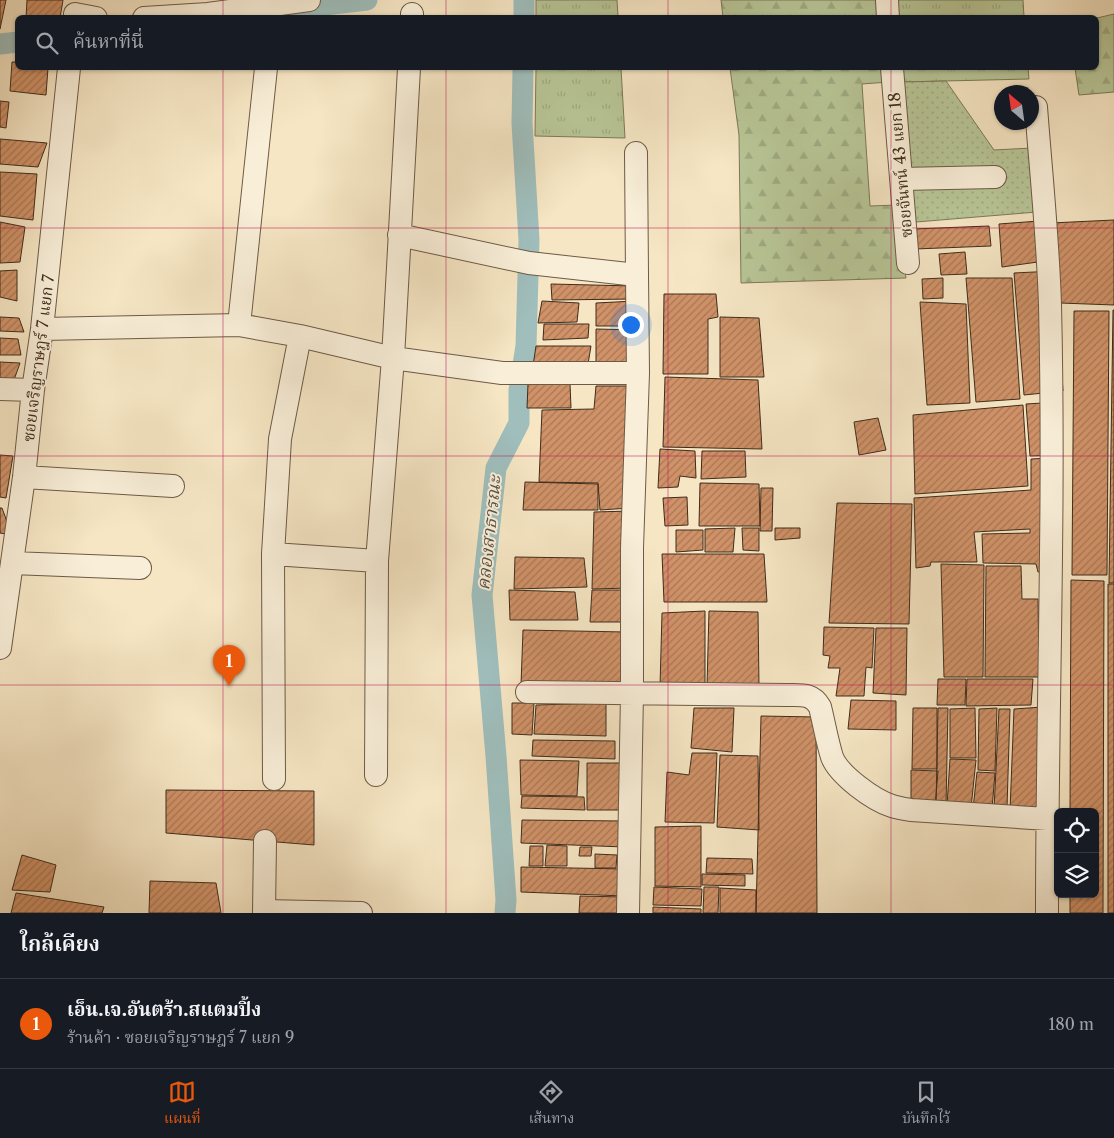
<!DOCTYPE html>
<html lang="th">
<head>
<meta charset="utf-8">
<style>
	:root { --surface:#171b24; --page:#20242c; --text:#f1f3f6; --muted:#9ea1a6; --line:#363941; --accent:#ea580c }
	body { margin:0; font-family:"Libre Caslon Text","Noto Serif Thai",serif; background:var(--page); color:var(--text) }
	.controls { position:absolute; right:15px; bottom:15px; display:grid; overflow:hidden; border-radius:8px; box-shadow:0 1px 4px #0004 }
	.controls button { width:45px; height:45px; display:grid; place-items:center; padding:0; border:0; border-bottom:1px solid var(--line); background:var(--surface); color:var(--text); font:25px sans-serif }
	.compass { position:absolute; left:994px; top:85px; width:45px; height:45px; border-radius:50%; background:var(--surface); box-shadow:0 1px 4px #0004; rotate:331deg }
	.you { position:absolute; left:630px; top:324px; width:18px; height:18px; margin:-12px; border:4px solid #fff; border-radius:50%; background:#1a73e8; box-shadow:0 0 0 8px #1a73e833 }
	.badge { display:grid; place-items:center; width:32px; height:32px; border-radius:50%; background:var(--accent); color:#fff; font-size:16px; font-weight:700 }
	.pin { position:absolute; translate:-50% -41px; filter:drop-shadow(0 1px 2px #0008) }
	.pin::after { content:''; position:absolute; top:26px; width:18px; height:15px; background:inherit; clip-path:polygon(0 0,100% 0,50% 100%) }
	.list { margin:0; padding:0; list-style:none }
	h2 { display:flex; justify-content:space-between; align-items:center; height:65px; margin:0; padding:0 20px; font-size:21px }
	h2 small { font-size:16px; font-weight:400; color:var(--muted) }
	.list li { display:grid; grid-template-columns:32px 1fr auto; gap:15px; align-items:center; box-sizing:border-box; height:90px; padding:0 20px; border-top:1px solid var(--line) }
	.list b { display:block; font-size:19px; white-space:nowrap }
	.list p { margin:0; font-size:16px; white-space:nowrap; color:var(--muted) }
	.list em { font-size:16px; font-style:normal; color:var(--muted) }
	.icon { flex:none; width:28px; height:28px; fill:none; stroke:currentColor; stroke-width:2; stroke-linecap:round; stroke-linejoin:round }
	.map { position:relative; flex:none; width:1114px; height:913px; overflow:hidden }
	.search { position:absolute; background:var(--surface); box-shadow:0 1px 4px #0004; left:15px; right:15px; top:15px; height:55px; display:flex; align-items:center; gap:12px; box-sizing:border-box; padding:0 18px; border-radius:8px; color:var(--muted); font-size:19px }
	.sheet { height:155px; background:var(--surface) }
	nav { display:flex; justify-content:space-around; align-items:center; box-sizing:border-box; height:70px; border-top:1px solid var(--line); background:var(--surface); font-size:14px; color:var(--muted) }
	nav a { display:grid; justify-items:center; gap:2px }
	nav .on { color:var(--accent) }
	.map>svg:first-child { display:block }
</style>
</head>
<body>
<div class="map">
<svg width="1114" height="913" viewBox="0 0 1114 913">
	<defs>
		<pattern id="grass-tufts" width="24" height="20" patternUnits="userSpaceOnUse" patternTransform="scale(1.25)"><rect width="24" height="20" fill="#b8c697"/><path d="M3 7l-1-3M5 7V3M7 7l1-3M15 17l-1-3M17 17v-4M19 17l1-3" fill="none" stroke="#9faa82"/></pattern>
		<pattern id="forest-firs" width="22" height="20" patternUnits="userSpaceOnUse" patternTransform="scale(1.25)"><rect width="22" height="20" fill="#b8c697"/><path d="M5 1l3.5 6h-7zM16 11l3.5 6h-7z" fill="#9faa82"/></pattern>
		<pattern id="garden-dots" width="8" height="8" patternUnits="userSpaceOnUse" patternTransform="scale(1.25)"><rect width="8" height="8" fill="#b8c697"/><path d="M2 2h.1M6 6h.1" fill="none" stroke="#9faa82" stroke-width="1.8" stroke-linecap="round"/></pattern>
		<pattern id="building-hatch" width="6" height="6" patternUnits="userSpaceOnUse" patternTransform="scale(1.25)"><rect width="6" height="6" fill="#d09268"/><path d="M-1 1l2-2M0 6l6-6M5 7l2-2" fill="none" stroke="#a75"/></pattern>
	</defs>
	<rect width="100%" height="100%" fill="#f6e6c4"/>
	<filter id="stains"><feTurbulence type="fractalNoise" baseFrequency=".004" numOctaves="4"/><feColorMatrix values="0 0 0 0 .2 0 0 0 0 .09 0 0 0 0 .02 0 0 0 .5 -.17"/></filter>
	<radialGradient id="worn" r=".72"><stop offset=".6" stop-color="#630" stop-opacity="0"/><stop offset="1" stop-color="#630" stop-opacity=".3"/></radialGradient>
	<path fill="url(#grass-tufts)" stroke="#7c795a" d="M536 0H617L618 17H536Z
		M897 0H1023L1024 17H898Z
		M536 68H621L625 138 535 136Z
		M901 68H1028L1029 79 902 82Z"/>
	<path fill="url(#forest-firs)" stroke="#7c795a" d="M721 0H880L882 17H723Z
		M1114 14V92L1079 95 1075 68H1096L1097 18Z
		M730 68H887L889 82 862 84 870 206 896 205 906 278 741 283 739 135Z"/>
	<path fill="url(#garden-dots)" stroke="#7c795a" d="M946 81 994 150 1032 148 1037 212 916 222 902 82Z"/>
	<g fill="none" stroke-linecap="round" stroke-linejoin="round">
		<path stroke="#9fbebc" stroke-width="21" d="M290 9 367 0
			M524 18V0
			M0 44 18 42
			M505 913 506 900 496 756 482 595 496 468 519 423V390L526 346 529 240 522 123 523 68"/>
	</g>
	<path fill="url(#building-hatch)" stroke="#402c1c" d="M0 0H6L0 29Z
		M27 0H63L60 18H26Z
		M12 62H18V68H48L46 95 10 91Z
		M0 101 9 102 6 128 0 127Z
		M0 139 47 143 38 167 0 164Z
		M0 172 37 174 33 220 0 216Z
		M1114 220V305L1060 303 1051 223Z
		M1039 221 1045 261 1002 267 999 224Z
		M0 222 25 227 20 262 0 263Z
		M989 226 991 246 915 249 913 229Z
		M965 252 967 274 941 275 939 254Z
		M17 270V301L0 297V271Z
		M1055 271 1063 391 1024 395 1014 273Z
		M943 278V298L923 299 922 279Z
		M966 278H1012L1020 399 976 402Z
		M551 284 633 286V299L552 300Z
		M664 294H716L718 317 708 319V374H663Z
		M542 301 579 303 577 322 538 323Z
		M635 301V326H596V303Z
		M920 302 966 304 970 403 927 405Z
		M1113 310H1114V583H1109Z
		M1074 311H1109L1107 575H1072Z
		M0 317 19 318 24 332 0 331Z
		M720 317 759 318 764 377H720Z
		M544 324H589L588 338 543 340Z
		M596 329 637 330 635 366 596 367Z
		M0 338 18 339 21 355H0Z
		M536 346H591L588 364 533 366Z
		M0 362 20 363 14 380 0 379Z
		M665 377 758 380 762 449 663 447Z
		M528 384H570L571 408H527Z
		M596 386H635L630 508 600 510 598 483 539 482 542 410 594 409Z
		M1058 402 1062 455 1030 456 1026 404Z
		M1023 405 1028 486 915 494 913 415Z
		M878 418 886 450 859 455 854 422Z
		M660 449 695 451 696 478 680 476 678 487 658 488Z
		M702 451H745L746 477 701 479Z
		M0 455 13 456 6 498 0 497Z
		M1050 458 1060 572H1038L1036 564 983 563 982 534 1030 533V529L974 532 977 562H931L930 566 916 568 914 498 1031 490V459Z
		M525 482 598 484V510H523Z
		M700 483 759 484 760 526H699Z
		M761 488H773L772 531H760Z
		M687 497 688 525 665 526 663 498Z
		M837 503 912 504 909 624 829 623Z
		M0 508H2L12 535 0 533Z
		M631 511 629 588 592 589 594 512Z
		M735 528 733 552H705V529Z
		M742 528H759V551L743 550Z
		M775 528H800V538L775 540Z
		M676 530H703V550L676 552Z
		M662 554H764L767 602H664Z
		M515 557 584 558 587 587 514 589Z
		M941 564 984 565 983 677H944Z
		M986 566H1021L1022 599H1038L1039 677H985Z
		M1071 580 1104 581 1103 913H1070V894H1095V812H1070Z
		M1108 584H1114V913H1108Z
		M509 590 575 592 578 620H510Z
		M592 590H630L629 622H590Z
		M705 611V687H660L662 613Z
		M709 611 758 612 759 686H707Z
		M824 627 874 628 872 668 866 667 864 696H836L840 668H828L830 656 823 655Z
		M876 628H907L906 695 873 693Z
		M523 630 625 632V687L521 685Z
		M938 679H966L965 705H937Z
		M967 679H1033L1031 705 966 706Z
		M851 700 896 701V730L848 729Z
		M512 703H534L532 735 512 734Z
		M606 703V736L534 734 536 705Z
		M1043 707 1041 812 1010 811 1014 709Z
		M694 708H734L732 752 691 748Z
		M913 708H937V769H912Z
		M938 708H948L946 806 936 807Z
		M975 708 976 758H950V709Z
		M997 708 995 771 978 770 979 709Z
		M999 709H1010L1007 808 994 809Z
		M761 716 816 717 817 913H756Z
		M533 740 615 741V759L532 756Z
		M692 753H717L714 823 665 822 667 772 689 775Z
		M720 755 758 756 759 830 717 827Z
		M950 759 976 760 971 808 947 806Z
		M520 760 579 761 577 796 521 795Z
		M587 763H624V810H587Z
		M911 770 938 771 935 807 911 806Z
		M977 772 995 773 992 809H973Z
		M166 790 314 791V845L166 833Z
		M522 796 584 797 585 810 521 808Z
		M522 820 624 821V847L521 843Z
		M701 826V887L655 886V827Z
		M547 845 567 846V866H545Z
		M530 846H543V866H529Z
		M580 847H592L591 856H579Z
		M595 854 617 855 616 868H595Z
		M22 855 56 865 50 892 12 890Z
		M707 858 752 859 753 874 706 873Z
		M521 867 624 869V896L521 892Z
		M702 874 745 875V886L702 885Z
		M150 881 216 883 221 913H149Z
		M654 887 702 889 701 906 653 905Z
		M704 887H719L718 913H703Z
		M720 888 756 890V913H720Z
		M16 893 104 907 102 913H11Z
		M580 896 623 897V913H579Z
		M653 907 701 909V913H653Z"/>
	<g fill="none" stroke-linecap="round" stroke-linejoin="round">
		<g stroke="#6e5a46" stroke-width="24">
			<path id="street" d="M887 0 888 18
				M75 14 96 18
				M144 18 208 14 309 0
				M412 18V14
				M892 68 908 263
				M1036 107C1041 173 1048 239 1050 305 1055 508 1047 710 1047 913
				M901 179 995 177
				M399 235 529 263 637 275 636 153
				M239 325 266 68
				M42 329 239 325 300 336 393 358 502 373H638
				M0 389 33 390
				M24 477 173 486
				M273 554 377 561
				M12 563 140 568
				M0 648 24 477 33 390 42 329 69 68
				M527 692 787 695C801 695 812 693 820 707 824 723 827 741 832 757 839 775 873 800 892 806 898 808 905 809 911 810L1047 819
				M376 775 377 561 393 358 409 68
				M274 779 273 554 280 439 300 336
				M264 911 361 913
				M264 913 265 841
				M628 913 632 693V548L638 373 637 275"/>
		</g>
		<use href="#street" stroke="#f9efd9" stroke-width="22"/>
	</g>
	<path fill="none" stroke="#c2185b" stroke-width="1" stroke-opacity="0.55" d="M223 0V18M446 0V18M668 0V18M891 0V18M223 68V913M446 68V913M668 68V913M891 68V913M0 228H1114M0 456H1114M0 685H1114"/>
	<g text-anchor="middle" stroke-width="4" stroke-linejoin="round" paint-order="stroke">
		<g font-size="16" fill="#402c1c" stroke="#f9efd9">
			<text transform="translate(900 165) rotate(-95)" y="6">ซอยจันทน์ 43 แยก 18</text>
			<text transform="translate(38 358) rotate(-83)" y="6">ซอยเจริญราษฎร์ 7 แยก 7</text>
		</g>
		<g font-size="18" font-style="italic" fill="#585044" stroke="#f9efd9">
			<text transform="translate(489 533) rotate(-84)" y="6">คลองสาธารณะ</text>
		</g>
	</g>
	<rect width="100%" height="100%" filter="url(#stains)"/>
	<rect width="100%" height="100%" fill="url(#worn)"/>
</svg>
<div class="controls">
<button><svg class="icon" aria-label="locate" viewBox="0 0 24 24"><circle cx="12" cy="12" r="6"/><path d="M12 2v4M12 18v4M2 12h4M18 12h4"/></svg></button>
<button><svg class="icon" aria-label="layers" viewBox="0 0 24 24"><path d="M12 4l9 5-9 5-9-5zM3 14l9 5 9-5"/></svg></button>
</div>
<svg class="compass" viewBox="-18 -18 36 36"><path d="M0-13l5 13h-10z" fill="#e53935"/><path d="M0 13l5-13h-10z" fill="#9ea1a6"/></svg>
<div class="you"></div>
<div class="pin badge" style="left:229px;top:686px">1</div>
<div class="search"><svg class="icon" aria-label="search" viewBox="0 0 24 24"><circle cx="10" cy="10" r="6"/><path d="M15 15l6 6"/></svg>ค้นหาที่นี่</div>
</div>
<section class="sheet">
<h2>ใกล้เคียง<small></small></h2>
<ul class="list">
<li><span class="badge">1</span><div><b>เอ็น.เจ.อันตร้า.สแตมปิ้ง</b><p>ร้านค้า · ซอยเจริญราษฎร์ 7 แยก 9</p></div><em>180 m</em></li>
</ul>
</section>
<nav>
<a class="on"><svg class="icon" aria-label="map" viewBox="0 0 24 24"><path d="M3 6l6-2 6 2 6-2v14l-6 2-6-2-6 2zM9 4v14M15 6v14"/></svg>แผนที่</a>
<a><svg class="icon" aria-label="directions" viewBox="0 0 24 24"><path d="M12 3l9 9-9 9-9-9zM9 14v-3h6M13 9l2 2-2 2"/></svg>เส้นทาง</a>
<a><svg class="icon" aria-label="saved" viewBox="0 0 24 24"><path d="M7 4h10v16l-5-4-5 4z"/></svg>บันทึกไว้</a>
</nav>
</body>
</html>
